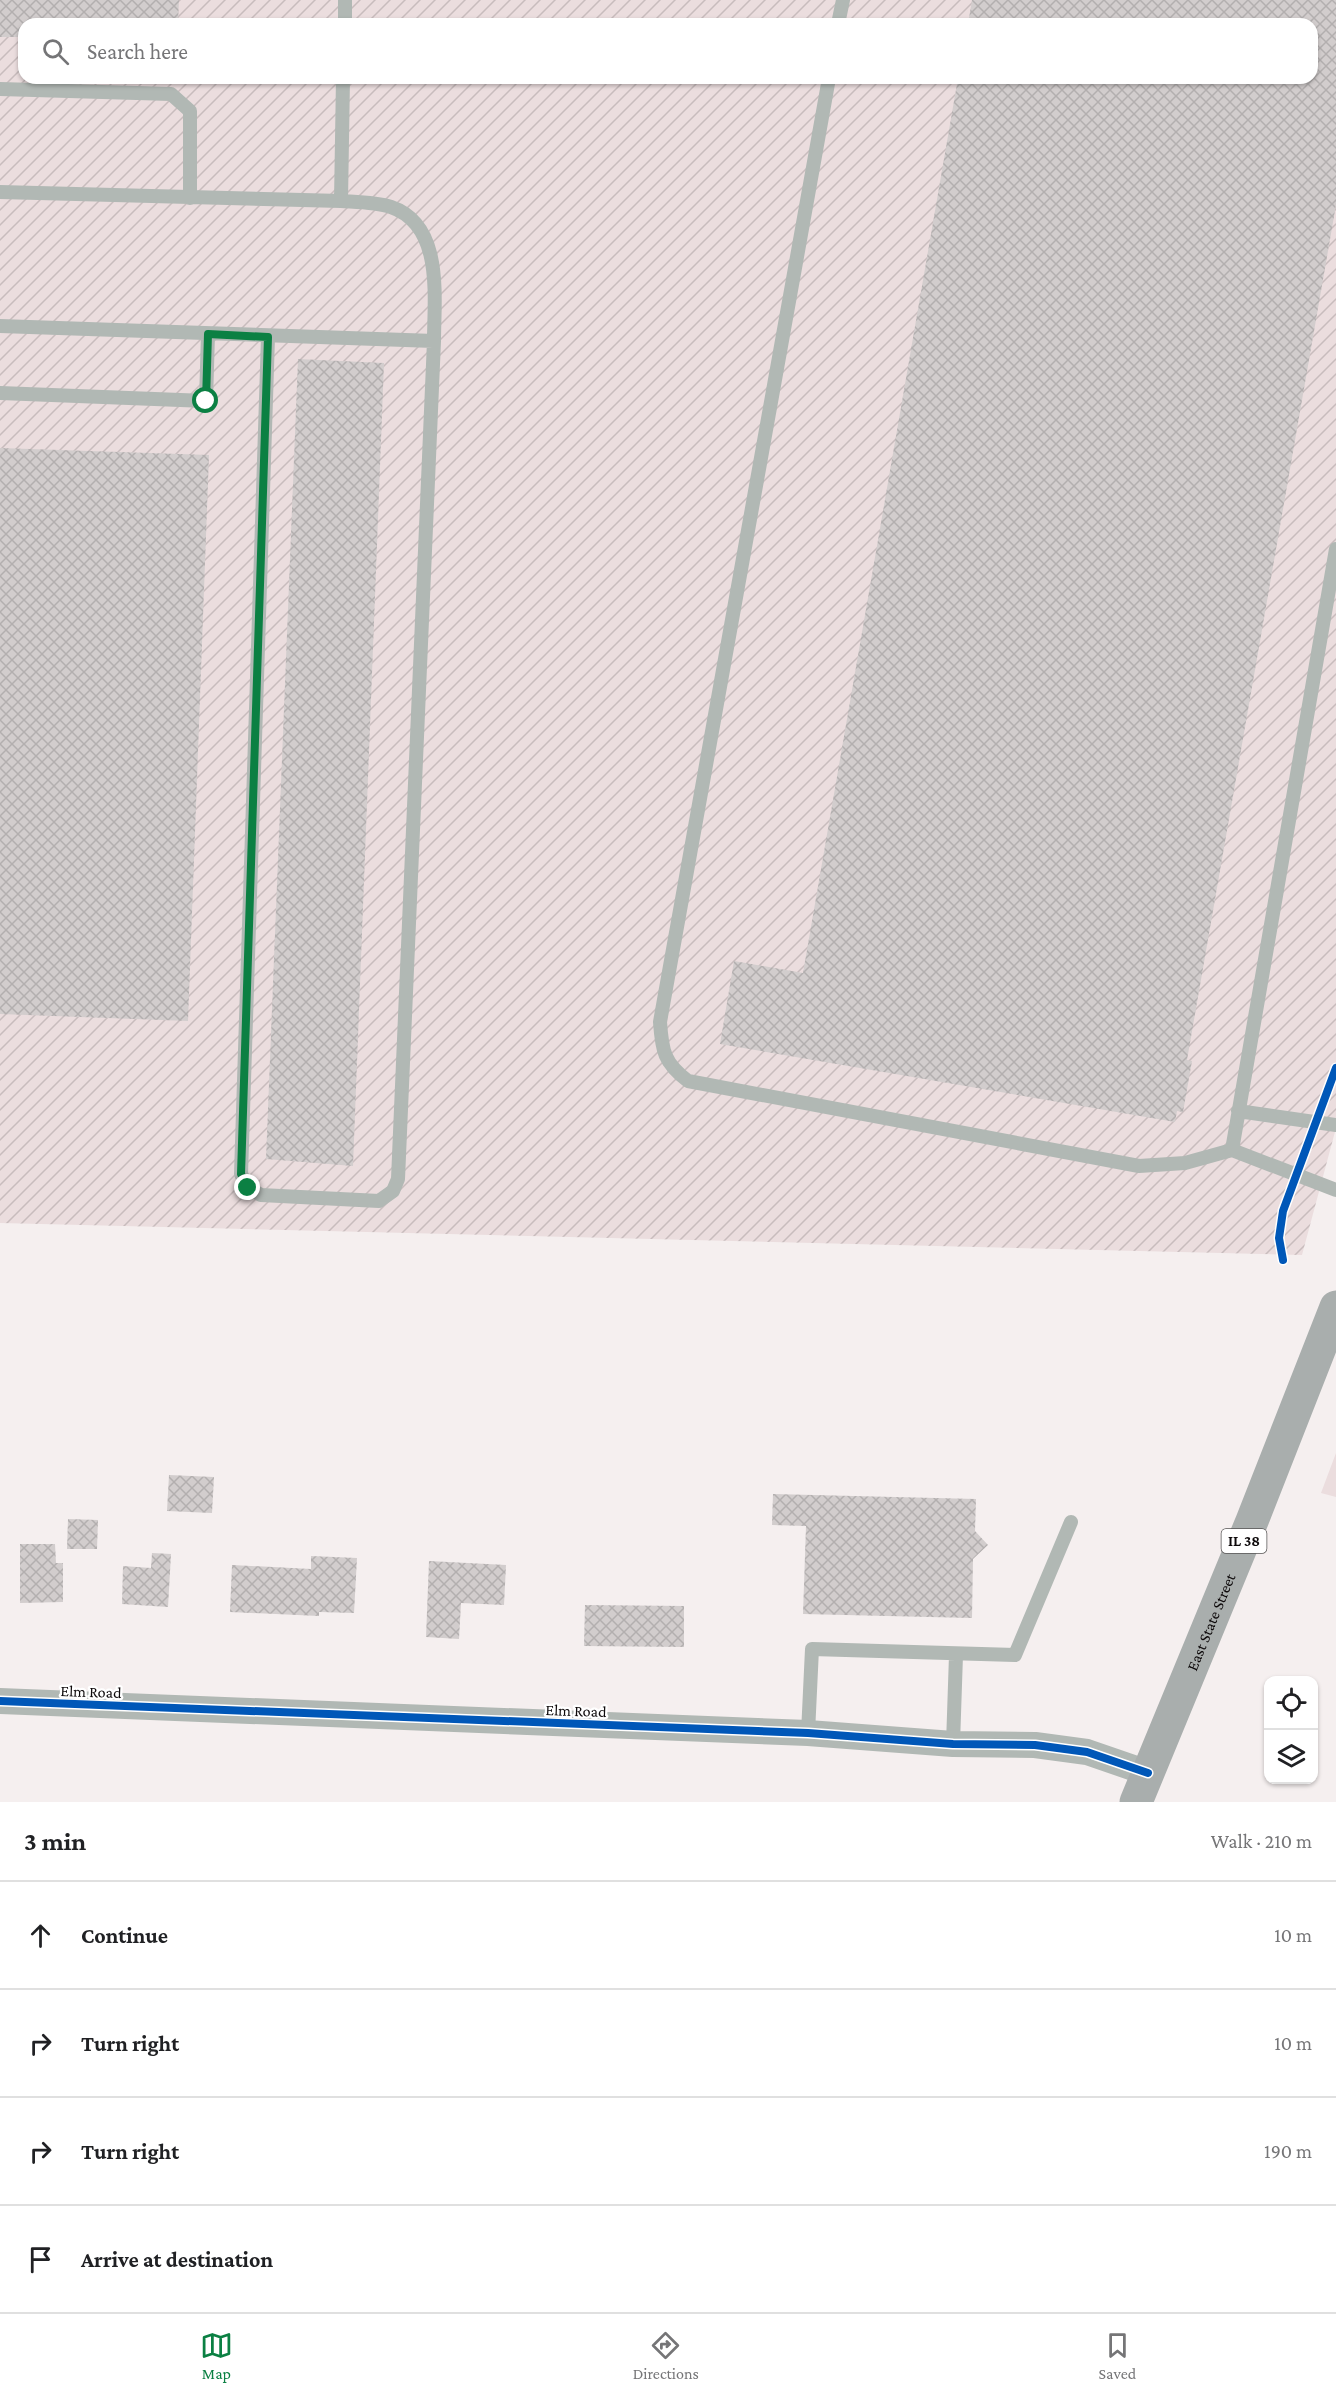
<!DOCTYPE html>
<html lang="en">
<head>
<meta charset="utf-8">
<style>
	:root { --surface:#fff; --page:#f6f6f6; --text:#202124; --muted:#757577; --line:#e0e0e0; --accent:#0b8043 }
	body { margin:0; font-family:"Crimson Pro",serif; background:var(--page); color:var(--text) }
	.controls { position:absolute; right:18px; bottom:18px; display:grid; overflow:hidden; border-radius:12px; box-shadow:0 2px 4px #0004 }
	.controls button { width:54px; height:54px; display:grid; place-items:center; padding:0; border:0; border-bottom:2px solid var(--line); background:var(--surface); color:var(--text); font:30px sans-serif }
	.stop { position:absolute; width:18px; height:18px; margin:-14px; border:4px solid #0b8043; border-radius:50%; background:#fff }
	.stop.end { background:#0b8043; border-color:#fff; box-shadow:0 2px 6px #0008 }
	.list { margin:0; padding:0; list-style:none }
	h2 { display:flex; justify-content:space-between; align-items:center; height:78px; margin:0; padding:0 24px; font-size:26px }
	h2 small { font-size:20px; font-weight:400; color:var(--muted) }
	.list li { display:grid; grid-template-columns:39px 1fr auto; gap:18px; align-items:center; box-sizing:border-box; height:108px; padding:0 24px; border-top:2px solid var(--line) }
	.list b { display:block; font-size:22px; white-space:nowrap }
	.list em { font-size:20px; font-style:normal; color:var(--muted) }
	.icon { flex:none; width:33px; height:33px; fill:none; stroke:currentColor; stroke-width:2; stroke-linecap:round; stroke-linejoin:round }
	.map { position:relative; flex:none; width:1336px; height:1802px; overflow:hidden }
	.search { position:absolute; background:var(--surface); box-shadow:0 2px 4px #0004; left:18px; right:18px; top:18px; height:66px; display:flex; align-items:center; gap:15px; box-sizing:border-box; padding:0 21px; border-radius:18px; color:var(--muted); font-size:22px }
	.sheet { height:510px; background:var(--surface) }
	nav { display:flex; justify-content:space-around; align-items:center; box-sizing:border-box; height:84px; border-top:2px solid var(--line); background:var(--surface); font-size:16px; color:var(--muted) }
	nav a { display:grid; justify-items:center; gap:3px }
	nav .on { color:var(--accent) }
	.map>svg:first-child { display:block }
</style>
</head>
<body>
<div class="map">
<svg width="1336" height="1802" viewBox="0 0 1336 1802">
	<defs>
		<pattern id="industrial-furrows" width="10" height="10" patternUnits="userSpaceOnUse" patternTransform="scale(1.5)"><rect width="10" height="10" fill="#ebddde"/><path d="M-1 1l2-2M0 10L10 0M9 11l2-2" fill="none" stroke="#c8bcbd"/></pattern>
		<pattern id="building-cross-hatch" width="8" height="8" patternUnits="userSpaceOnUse" patternTransform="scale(1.5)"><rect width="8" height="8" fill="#d2cdcd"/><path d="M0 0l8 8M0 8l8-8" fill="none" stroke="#b3afaf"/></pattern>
	</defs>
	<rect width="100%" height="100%" fill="#f5efef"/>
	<path fill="#ebddde" d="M1336 1453V1497L1321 1493Z"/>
	<path fill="url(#industrial-furrows)" fill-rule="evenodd" d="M0 0H1336V1128L1302 1255 0 1223ZM24 24H1312V78H24Z"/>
	<path fill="url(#building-cross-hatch)" d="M0 0H179L178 24H24V37H0Z
		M972 0H1336V205L1187 1060 1192 1061 1183 1112 1177 1111 1175 1122 720 1044 734 961 803 973 958 78H1312V24H968Z
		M298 359 384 363 353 1166 266 1159Z
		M0 448 209 455 188 1021 0 1014Z
		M169 1475 214 1477 212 1513 167 1511Z
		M773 1494 976 1499 975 1531 988 1545 973 1559 972 1618 803 1614 806 1526 772 1525Z
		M68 1519 98 1520 97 1549H67Z
		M20 1544H55L56 1563H63V1602L20 1603Z
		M152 1553 171 1554 168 1607 122 1604 123 1566 151 1568Z
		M311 1556 357 1558 354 1613 319 1612V1616L230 1612 232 1565 311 1569Z
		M429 1561 506 1565 504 1605 461 1603 459 1639 426 1637Z
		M585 1605 684 1606V1647L584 1646Z"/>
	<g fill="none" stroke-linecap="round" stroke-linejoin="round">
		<path stroke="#b1b8b4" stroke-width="14" d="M345 24V0
			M838 24 843 0
			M829 78 660 1022C662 1051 664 1063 688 1081L1139 1166 1185 1163 1232 1150 1336 1190
			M0 89 171 94 190 111V198
			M0 192 341 201C356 202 376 202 391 207 444 225 434 298 434 341
			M341 201 343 78
			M0 326 434 341 398 1179 393 1191 379 1201 261 1195 248 1188 241 1174 268 337
			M0 393 206 401 208 334
			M1238 1111 1336 1125
			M1232 1150 1336 549
			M808 1733 812 1649 1015 1655 1071 1522
			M953 1744 956 1655"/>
		<path stroke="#b1b8b4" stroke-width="26" d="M0 1701 808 1733 953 1744 1035 1745 1087 1752 1148 1773"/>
		<path stroke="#a9aead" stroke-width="33" id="s1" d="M1136 1802 1252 1521 1336 1307"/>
		<g stroke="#fff" stroke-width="11">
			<path id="cycleway" d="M1283 1260 1279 1238 1283 1211 1336 1068
				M0 1701 808 1733 953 1744 1035 1745 1087 1752 1148 1773"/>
		</g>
		<use href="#cycleway" stroke="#0057b8" stroke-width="8"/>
	</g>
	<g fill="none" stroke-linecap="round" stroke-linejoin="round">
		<path stroke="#0b8043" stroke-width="8" d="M206 401 208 334 268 337 241 1174 248 1188"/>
	</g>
	<g text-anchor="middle" stroke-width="4.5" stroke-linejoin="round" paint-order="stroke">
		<rect fill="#fff" stroke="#565454" stroke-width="1.5" x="1221.5" y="1529" width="45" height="24" rx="4.5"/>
		<g font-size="15" font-weight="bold" fill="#0e0a0b">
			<text x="1244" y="1546">IL 38</text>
		</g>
		<g font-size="16" fill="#0e0a0b" stroke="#fff">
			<text dy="6" stroke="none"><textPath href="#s1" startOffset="195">East State Street</textPath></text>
			<text transform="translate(91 1691) rotate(2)" y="6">Elm Road</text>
			<text transform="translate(576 1710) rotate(2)" y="6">Elm Road</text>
		</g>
	</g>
</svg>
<div class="controls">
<button><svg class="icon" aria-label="locate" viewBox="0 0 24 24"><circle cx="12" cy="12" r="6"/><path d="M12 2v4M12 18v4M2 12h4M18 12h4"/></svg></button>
<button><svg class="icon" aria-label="layers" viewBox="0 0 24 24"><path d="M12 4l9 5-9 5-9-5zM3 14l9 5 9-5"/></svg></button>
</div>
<div class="stop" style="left:206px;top:401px"></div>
<div class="stop end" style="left:248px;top:1188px"></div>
<div class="search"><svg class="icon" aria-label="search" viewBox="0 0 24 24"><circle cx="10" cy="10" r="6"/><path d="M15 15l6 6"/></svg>Search here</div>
</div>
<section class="sheet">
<h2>3 min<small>Walk · 210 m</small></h2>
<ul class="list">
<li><svg class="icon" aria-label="ahead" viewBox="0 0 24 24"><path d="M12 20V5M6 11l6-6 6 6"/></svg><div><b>Continue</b></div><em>10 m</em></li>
<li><svg class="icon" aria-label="right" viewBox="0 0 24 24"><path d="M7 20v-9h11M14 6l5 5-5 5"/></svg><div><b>Turn right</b></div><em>10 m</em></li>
<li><svg class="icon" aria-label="right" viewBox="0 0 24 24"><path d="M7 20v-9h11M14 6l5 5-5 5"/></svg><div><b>Turn right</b></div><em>190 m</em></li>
<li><svg class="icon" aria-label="arrive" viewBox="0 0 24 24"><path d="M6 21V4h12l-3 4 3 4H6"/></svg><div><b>Arrive at destination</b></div></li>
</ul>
</section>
<nav>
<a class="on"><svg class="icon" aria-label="map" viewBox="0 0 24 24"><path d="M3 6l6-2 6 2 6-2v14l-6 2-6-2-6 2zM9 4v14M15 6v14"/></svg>Map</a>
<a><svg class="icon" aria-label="directions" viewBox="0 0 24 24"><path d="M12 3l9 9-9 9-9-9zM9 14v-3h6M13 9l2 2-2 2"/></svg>Directions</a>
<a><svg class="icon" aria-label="saved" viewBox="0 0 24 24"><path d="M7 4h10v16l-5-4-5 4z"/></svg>Saved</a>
</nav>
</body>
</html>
